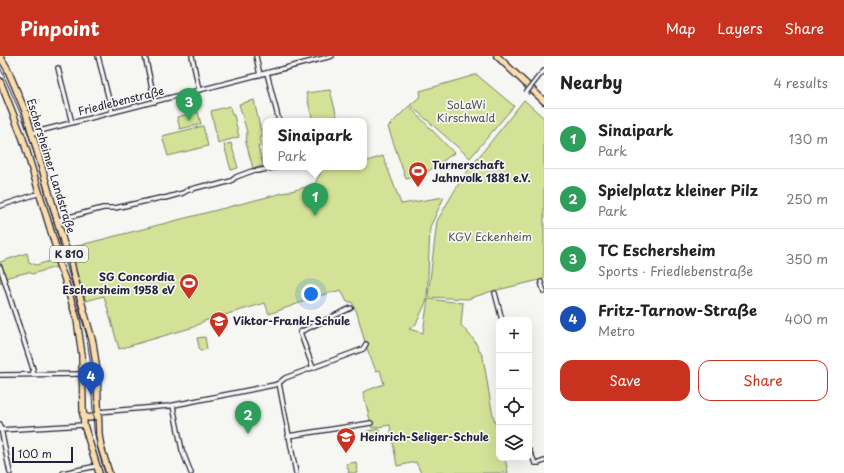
<!DOCTYPE html>
<html lang="en">
<head>
<meta charset="utf-8">
<style>
	:root { --surface:#fff; --page:#f6f6f6; --text:#222; --muted:#767676; --line:#e0e0e0; --accent:#c8321e }
	body { margin:0; font-family:"Playpen Sans",sans-serif; background:var(--page); color:var(--text) }
	.controls { position:absolute; right:12px; bottom:12px; display:grid; overflow:hidden; border-radius:8px; box-shadow:0 4px 16px #0002 }
	.controls button { width:36px; height:36px; display:grid; place-items:center; padding:0; border:0; border-bottom:1px solid var(--line); background:var(--surface); color:var(--text); font:20px sans-serif }
	.scale { position:absolute; left:12px; bottom:10px; width:61px; box-sizing:border-box; padding-left:4px; border:2px solid #22223b; border-top:0; font-size:11px; line-height:14px; white-space:nowrap; color:#22223b; -webkit-text-stroke:3px #f6f6f2; paint-order:stroke }
	.you { position:absolute; left:311px; top:238px; width:14px; height:14px; margin:-10px; border:3px solid #fff; border-radius:50%; background:#1a73e8; box-shadow:0 0 0 6px #1a73e833 }
	.badge { display:grid; place-items:center; width:26px; height:26px; border-radius:50%; background:var(--accent); color:#fff; font-size:13px; font-weight:700 }
	.pin { position:absolute; translate:-50% -33px; filter:drop-shadow(0 1px 2px #0008) }
	.pin::after { content:''; position:absolute; top:21px; width:14px; height:12px; background:inherit; clip-path:polygon(0 0,100% 0,50% 100%) }
	.popup { position:absolute; left:263px; top:62px; width:104px; height:52px; box-sizing:border-box; display:grid; place-content:center; border-radius:8px; background:var(--surface); filter:drop-shadow(0 1px 3px #0005); font-size:13px; white-space:nowrap; color:var(--muted) }
	.popup b { font-size:15px; color:var(--text) }
	.popup::after { content:''; position:absolute; left:50%; top:100%; margin-left:-8px; border:8px solid transparent; border-top-color:var(--surface) }
	.list { margin:0; padding:0; list-style:none }
	h2 { display:flex; justify-content:space-between; align-items:center; height:52px; margin:0; padding:0 16px; font-size:17px }
	h2 small { font-size:13px; font-weight:400; color:var(--muted) }
	.list li { display:grid; grid-template-columns:26px 1fr auto; gap:12px; align-items:center; box-sizing:border-box; height:60px; padding:0 16px; border-top:1px solid var(--line) }
	.list b { display:block; font-size:15px; white-space:nowrap }
	.list p { margin:0; font-size:13px; white-space:nowrap; color:var(--muted) }
	.list em { font-size:13px; font-style:normal; color:var(--muted) }
	.actions { display:flex; gap:8px; padding:12px 16px }
	.actions a { flex:1; padding:9px 0; border:1px solid var(--accent); border-radius:12px; text-align:center; font-size:14px; color:var(--accent) }
	.actions .main { background:var(--accent); color:#fff }
	.icon { flex:none; width:22px; height:22px; fill:none; stroke:currentColor; stroke-width:2; stroke-linecap:round; stroke-linejoin:round }
	.map { position:relative; flex:none; width:544px; height:417px; overflow:hidden }
	header { display:flex; align-items:center; gap:24px; box-sizing:border-box; height:56px; padding:0 20px; background:var(--accent); color:#fff }
	header strong { font-size:19px }
	nav { display:flex; gap:22px; margin-inline-start:auto; font-size:14px }
	main { display:flex }
	aside { flex:1; background:var(--surface) }
	.map>svg:first-child { display:block }
</style>
</head>
<body>
<header>
<strong>Pinpoint</strong>
<nav><a>Map</a><a>Layers</a><a>Share</a></nav>
</header>
<main>
<div class="map">
<svg width="544" height="417" viewBox="0 0 544 417">
	<rect width="100%" height="100%" fill="#f6f6f2"/>
	<filter id="ink" filterUnits="userSpaceOnUse"><feTurbulence type="fractalNoise" baseFrequency=".025" numOctaves="2"/><feDisplacementMap in="SourceGraphic" scale="8" xChannelSelector="R" yChannelSelector="G"/><feConvolveMatrix kernelMatrix="1 2 1 2 8 2 1 2 1" color-interpolation-filters="sRGB"/></filter>
	<g filter="url(#ink)">
		<path fill="#d3e296" stroke="#7a8268" d="M475 19H477L514 50 470 102 410 49 421 40 420 35Z
			M330 34 338 65H313L306 37Z
			M254 44 262 81 260 82 262 89 258 91 263 110 253 112 246 87 247 76 239 48Z
			M524 44 544 62V223L489 236 468 243 428 241 437 165 462 122Z
			M230 50 232 59H234L239 81 218 87 211 55Z
			M409 50 454 97 423 119 406 123 388 71Z
			M198 56 201 68 180 73 177 61Z
			M203 70 208 90 168 100 162 80Z
			M231 87 238 112 231 114 224 89Z
			M383 100 401 148 444 141 430 171 427 244 416 268 409 273 423 277 428 243 463 247 461 269 474 284 483 301 492 355 499 382V402H505L508 417H421L416 406 397 410 390 369 372 372 363 336 384 328 380 314 376 315 366 290 357 257 352 246H347L341 234 322 239 269 258 265 247 204 265 194 271 119 293 104 240 86 245 69 192 314 129 324 111H364V106Z
			M27 197 29 206 36 209 54 204 56 211 32 218 29 216 8 221 3 227H0V216L4 215 0 206Z
			M205 281 207 293 200 295 197 282Z
			M379 373 380 380 368 382 367 375Z
			M356 406 357 417H348L349 415 346 408Z"/>
		<g fill="none" stroke-linecap="round" stroke-linejoin="round">
			<g stroke="#22223b" stroke-width="6">
				<path id="minor" d="M98 0 112 56
					M145 0 155 46
					M192 0 199 34
					M256 0 260 19
					M58 12 72 67
					M267 17 279 65
					M539 20 544 15
					M32 77 332 0
					M0 150 40 137
					M58 164 103 152H115L160 142H165L183 137 188 134 207 129 213 130 231 125 236 121 252 115H257L277 111
					M0 211 33 313V318
					M541 226 544 236
					M495 237 502 264
					M313 312 300 276 351 252
					M0 319 83 318
					M279 327 296 417
					M173 350 182 394 191 417
					M98 356 169 350 274 329 279 327 285 322 363 293 366 288
					M0 368 10 417
					M0 374 84 369
					M288 380 371 367
					M529 394 535 407H539L544 405
					M63 417 97 410"/>
			</g>
			<g stroke="#22223b" stroke-width="8">
				<path id="primary" d="M0 0 7 12 26 57 64 188 70 200 73 216 93 287 97 315 99 379 101 391 109 417
					M497 0 544 45
					M0 25 23 83 56 192 59 209 64 221 77 264 82 299 83 354 84 369 99 417
					M83 358 86 361 90 362 98 358"/>
			</g>
			<use href="#minor" stroke="#f6f6f2" stroke-width="3.5"/>
			<use href="#primary" stroke="#faddab" stroke-width="5.5"/>
			<path stroke="#22223b" stroke-width="1" d="M0 11 22 61 30 83 86 277 90 303 94 374 98 394 105 417"/>
			<g stroke="#22223b" stroke-width="6" stroke-linecap="butt">
				<path id="minor-bridge" d="M526 37 539 20"/>
			</g>
			<use href="#minor-bridge" stroke="#f6f6f2" stroke-width="3.5"/>
		</g>
	</g>
	<defs>
		<g id="stadium-pin" transform="scale(1)"><path d="M0 17L-7.5 6A9.5 9.5 0 1 1 7.5 6Z" fill="#c8321e" stroke="#f6f6f2"/><path d="M0-5a6.5 5 0 1 0 0 10a6.5 5 0 1 0 0-10ZM-3.5-1.8h7v3.6h-7Z" fill="#fff"/></g>
		<g id="school-pin" transform="scale(1)"><path d="M0 17L-7.5 6A9.5 9.5 0 1 1 7.5 6Z" fill="#c8321e" stroke="#f6f6f2"/><path d="M0-5L7-2L0 1L-7-2ZM-4 1L0 2.5L4 1V4Q0 6-4 4Z" fill="#fff"/></g>
	</defs>
	<g fill-rule="evenodd">
		<use href="#stadium-pin" x="418" y="115"/>
		<use href="#stadium-pin" x="189" y="227"/>
		<use href="#school-pin" x="219" y="265"/>
		<use href="#school-pin" x="346" y="381"/>
	</g>
	<g text-anchor="middle" stroke-width="3.5" stroke-linejoin="round" paint-order="stroke">
		<rect fill="#f6f6f2" stroke="#626272" stroke-width="1" x="50" y="190" width="38" height="16" rx="3"/>
		<g font-size="10" font-weight="bold" fill="#22223b">
			<text x="69" y="202">K 810</text>
		</g>
		<g font-size="11" fill="#22223b" stroke="#f6f6f2">
			<text transform="translate(121 45) rotate(-14)" y="4">Friedlebenstraße</text>
			<text transform="translate(51 110) rotate(73)" y="4">Eschersheimer Landstraße</text>
		</g>
		<g font-size="11" fill="#4e5252" stroke="#f6f6f2">
			<text x="466" y="53">SoLaWi<tspan x="466" dy="13">Kirschwald</tspan></text>
			<text x="490" y="185">KGV Eckenheim</text>
		</g>
		<g font-size="11" font-weight="bold" fill="#22223b" stroke="#f6f6f2" text-anchor="start">
			<text x="432" y="113">Turnerschaft<tspan x="432" dy="13">Jahnvolk 1881 e.V.</tspan></text>
			<text x="175" y="225" text-anchor="end">SG Concordia<tspan x="175" dy="13">Eschersheim 1958 eV</tspan></text>
			<text x="233" y="269">Viktor-Frankl-Schule</text>
			<text x="360" y="385">Heinrich-Seliger-Schule</text>
		</g>
	</g>
</svg>
<div class="controls">
<button>+</button>
<button>−</button>
<button><svg class="icon" aria-label="locate" viewBox="0 0 24 24"><circle cx="12" cy="12" r="6"/><path d="M12 2v4M12 18v4M2 12h4M18 12h4"/></svg></button>
<button><svg class="icon" aria-label="layers" viewBox="0 0 24 24"><path d="M12 4l9 5-9 5-9-5zM3 14l9 5 9-5"/></svg></button>
</div>
<div class="scale">100 m</div>
<div class="you"></div>
<div class="pin badge" style="left:315px;top:160px;background:#2e9e5b">1</div>
<div class="popup"><b>Sinaipark</b>Park</div>
<div class="pin badge" style="left:248px;top:378px;background:#2e9e5b">2</div>
<div class="pin badge" style="left:189px;top:65px;background:#2e9e5b">3</div>
<div class="pin badge" style="left:91px;top:339px;background:#1a4fb4">4</div>
</div>
<aside>
<h2>Nearby<small>4 results</small></h2>
<ul class="list">
<li><span class="badge" style="background:#2e9e5b">1</span><div><b>Sinaipark</b><p>Park</p></div><em>130 m</em></li>
<li><span class="badge" style="background:#2e9e5b">2</span><div><b>Spielplatz kleiner Pilz</b><p>Park</p></div><em>250 m</em></li>
<li><span class="badge" style="background:#2e9e5b">3</span><div><b>TC Eschersheim</b><p>Sports · Friedlebenstraße</p></div><em>350 m</em></li>
<li><span class="badge" style="background:#1a4fb4">4</span><div><b>Fritz-Tarnow-Straße</b><p>Metro</p></div><em>400 m</em></li>
</ul>
<div class="actions"><a class="main">Save</a><a>Share</a></div>
</aside>
</main>
</body>
</html>
